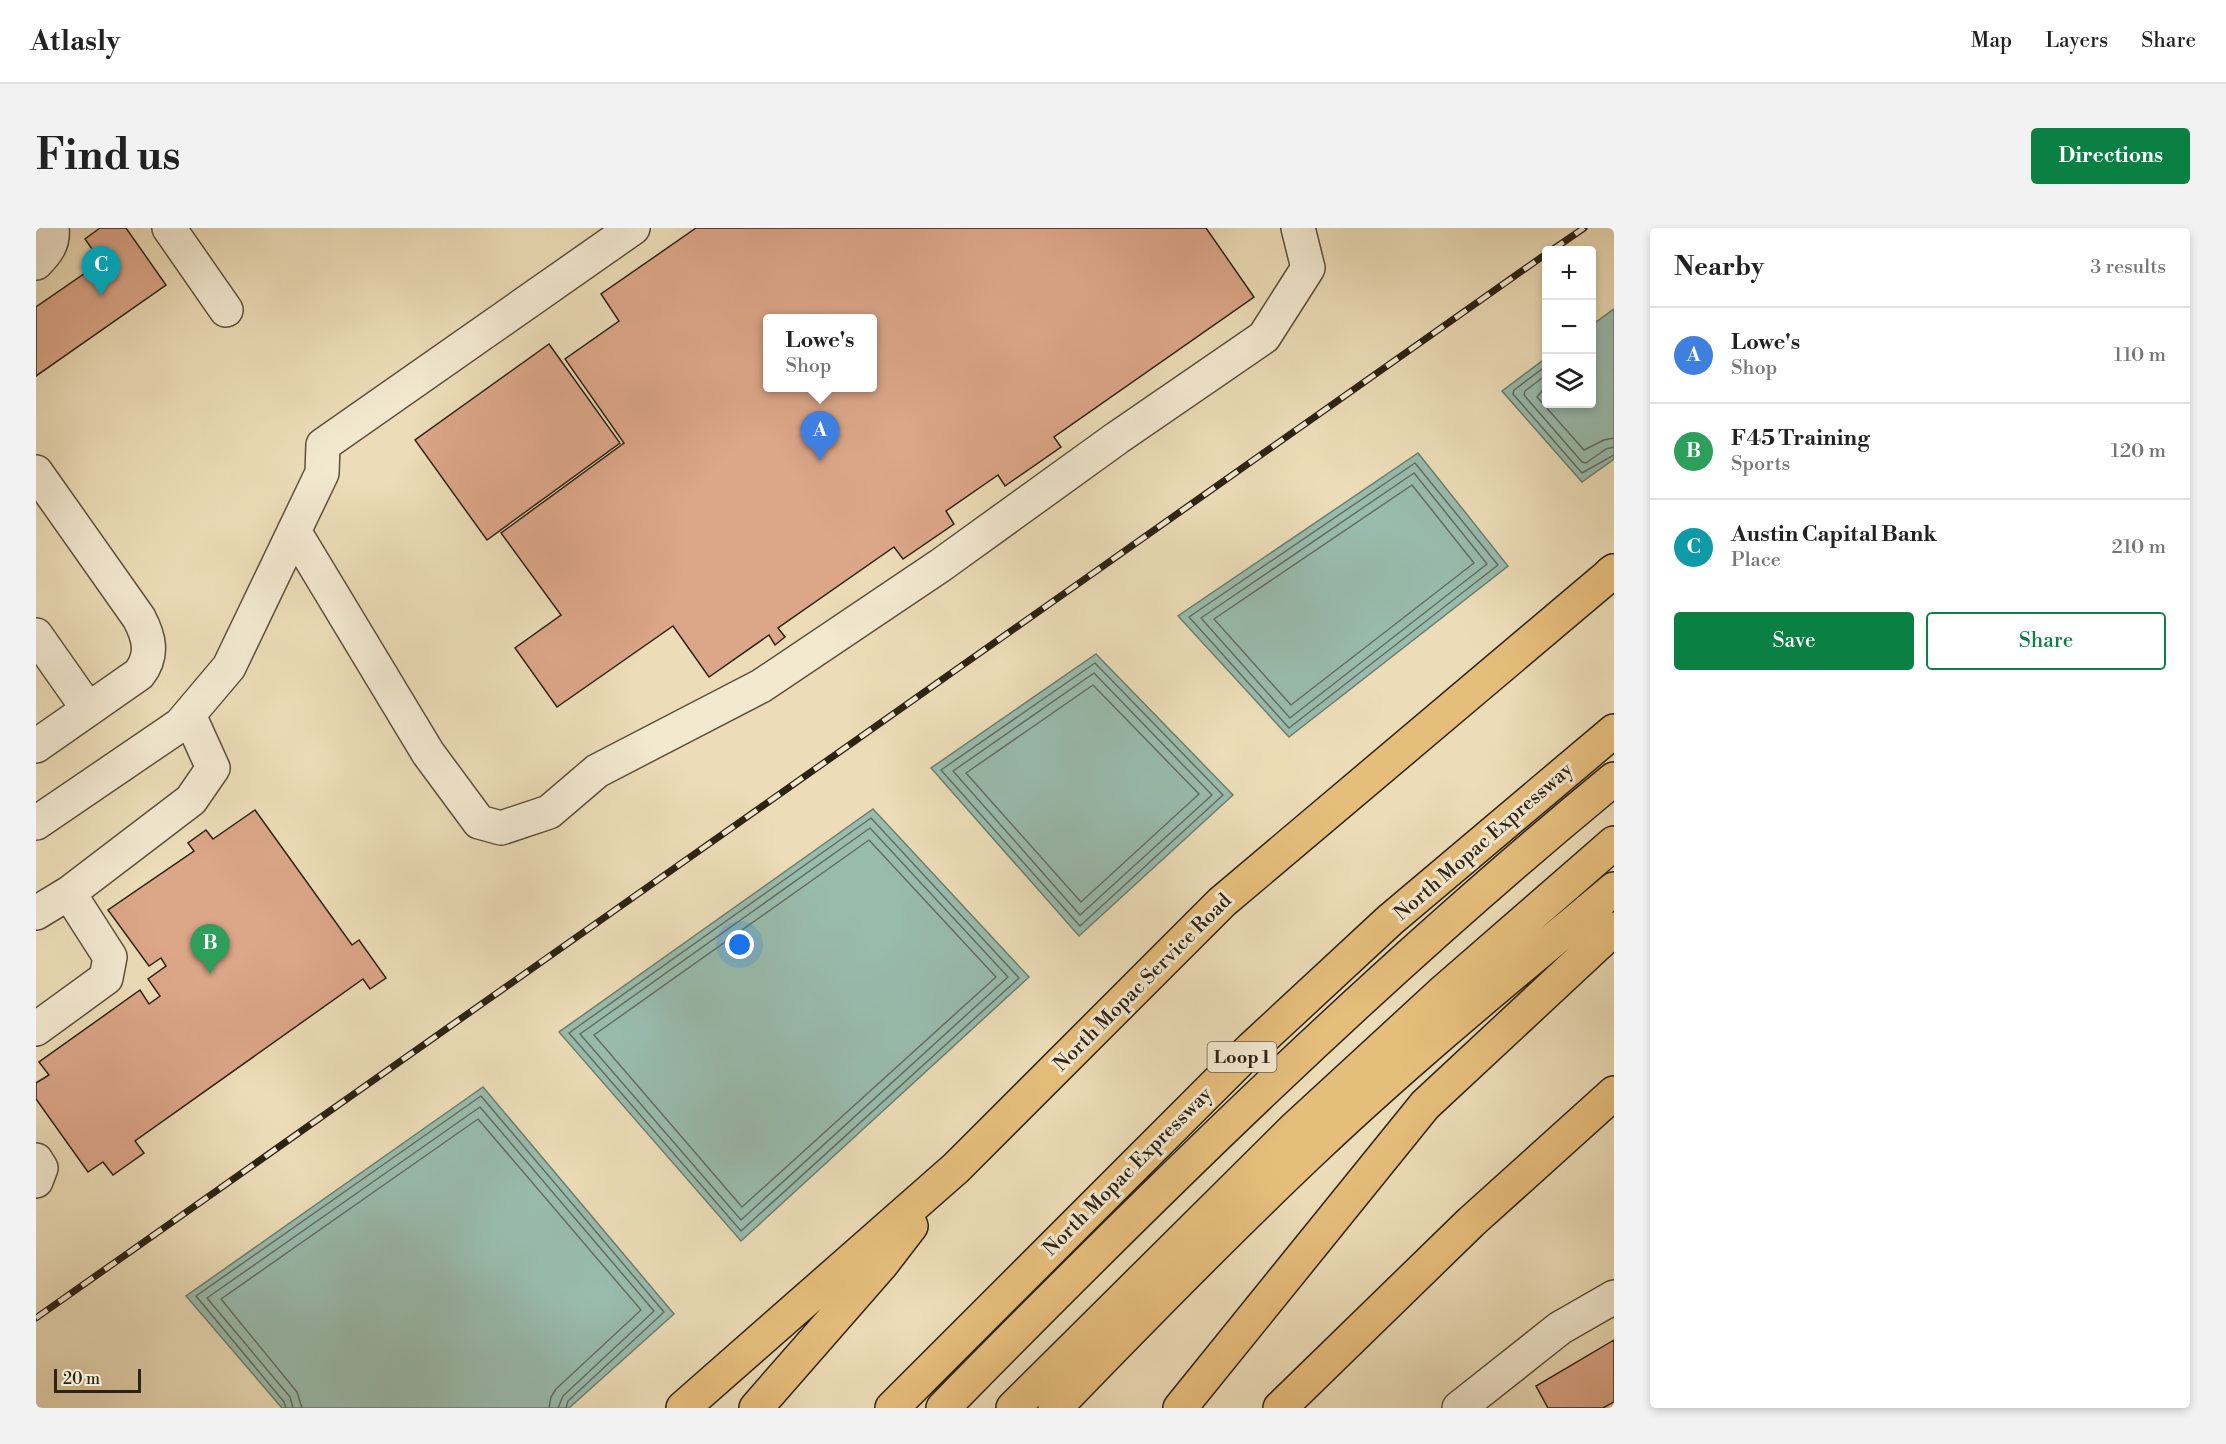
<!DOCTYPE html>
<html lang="en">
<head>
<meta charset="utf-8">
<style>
	:root { --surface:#fff; --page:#f2f2f2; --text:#222; --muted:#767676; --line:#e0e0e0; --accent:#0b8043 }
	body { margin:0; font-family:"Libre Bodoni",serif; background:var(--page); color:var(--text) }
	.controls { position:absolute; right:18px; top:18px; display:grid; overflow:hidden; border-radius:6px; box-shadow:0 3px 9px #0003 }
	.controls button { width:54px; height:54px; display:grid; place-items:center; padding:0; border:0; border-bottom:2px solid var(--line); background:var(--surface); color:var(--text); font:30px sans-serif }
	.scale { position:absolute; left:18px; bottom:15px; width:87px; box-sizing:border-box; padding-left:6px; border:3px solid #2d2213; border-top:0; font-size:16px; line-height:21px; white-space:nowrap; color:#2d2213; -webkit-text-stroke:4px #f3e9d1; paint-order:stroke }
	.you { position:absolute; left:704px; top:717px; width:21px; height:21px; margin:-15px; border:4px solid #fff; border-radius:50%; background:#1a73e8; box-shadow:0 0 0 9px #1a73e833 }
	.badge { display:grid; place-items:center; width:39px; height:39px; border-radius:50%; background:var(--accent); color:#fff; font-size:20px; font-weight:700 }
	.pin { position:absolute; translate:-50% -50px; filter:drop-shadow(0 2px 3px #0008) }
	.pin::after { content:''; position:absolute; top:32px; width:21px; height:18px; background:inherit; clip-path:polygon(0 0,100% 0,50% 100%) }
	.popup { position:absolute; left:727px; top:86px; width:114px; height:78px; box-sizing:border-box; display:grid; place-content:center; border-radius:6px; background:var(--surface); filter:drop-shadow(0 2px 4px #0005); font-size:20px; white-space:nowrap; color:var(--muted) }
	.popup b { font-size:22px; color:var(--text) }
	.popup::after { content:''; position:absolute; left:50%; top:100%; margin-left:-12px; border:12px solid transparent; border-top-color:var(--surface) }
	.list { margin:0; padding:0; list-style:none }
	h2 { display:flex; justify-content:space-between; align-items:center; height:78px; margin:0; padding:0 24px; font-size:26px }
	h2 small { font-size:20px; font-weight:400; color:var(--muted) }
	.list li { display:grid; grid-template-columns:39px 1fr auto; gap:18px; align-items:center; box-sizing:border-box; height:96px; padding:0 24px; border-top:2px solid var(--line) }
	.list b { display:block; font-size:22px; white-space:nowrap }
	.list p { margin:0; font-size:20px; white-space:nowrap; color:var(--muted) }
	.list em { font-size:20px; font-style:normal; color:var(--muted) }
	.actions { display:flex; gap:12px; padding:18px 24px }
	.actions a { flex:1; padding:14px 0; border:2px solid var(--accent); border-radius:6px; text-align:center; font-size:21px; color:var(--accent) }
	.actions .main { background:var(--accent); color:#fff }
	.icon { flex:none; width:33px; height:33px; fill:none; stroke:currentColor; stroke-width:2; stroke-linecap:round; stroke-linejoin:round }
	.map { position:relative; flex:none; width:1578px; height:1180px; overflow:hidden; border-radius:6px }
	header { display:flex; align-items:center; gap:36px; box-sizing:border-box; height:84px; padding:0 30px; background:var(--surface); border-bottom:2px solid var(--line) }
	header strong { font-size:28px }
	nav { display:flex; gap:33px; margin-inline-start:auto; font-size:21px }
	.intro { display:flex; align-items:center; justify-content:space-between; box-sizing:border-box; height:144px; padding:0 36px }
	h1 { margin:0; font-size:42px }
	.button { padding:15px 27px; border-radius:6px; background:var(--accent); color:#fff; font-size:21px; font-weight:700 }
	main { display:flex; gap:36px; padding:0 36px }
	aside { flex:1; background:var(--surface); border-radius:6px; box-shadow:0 3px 9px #0003 }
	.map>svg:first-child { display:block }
</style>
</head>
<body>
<header>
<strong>Atlasly</strong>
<nav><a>Map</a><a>Layers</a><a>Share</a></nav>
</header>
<div class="intro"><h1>Find us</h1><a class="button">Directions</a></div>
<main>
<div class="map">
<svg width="1578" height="1180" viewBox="0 0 1578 1180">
	<rect width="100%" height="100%" fill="#ecddb8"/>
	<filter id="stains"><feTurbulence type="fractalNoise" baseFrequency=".00333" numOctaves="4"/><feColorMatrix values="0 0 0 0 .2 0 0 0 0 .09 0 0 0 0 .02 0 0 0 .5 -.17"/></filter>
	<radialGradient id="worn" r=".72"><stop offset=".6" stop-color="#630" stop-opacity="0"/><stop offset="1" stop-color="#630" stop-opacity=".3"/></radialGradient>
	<path fill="#99bcae" stroke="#6e7e70" stroke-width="1.5" d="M1578 81V231L1546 254 1466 163 1510 130V176H1556V97Z
		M1382 225 1472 338 1253 509 1142 388Z
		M1060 426 1197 567 1043 708 895 540Z
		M837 581 993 749 705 1013 523 804Z
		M447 859 638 1086 533 1180H246L150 1068Z"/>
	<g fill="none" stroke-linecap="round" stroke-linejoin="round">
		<path stroke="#636f60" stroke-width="1.5" d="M1510 138 1478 162 1477 166 1546 245 1578 227
			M1510 147 1489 163 1488 167 1546 234 1550 235 1570 221 1578 219
			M1510 158 1501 169 1548 222 1568 212 1578 210
			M1379 235 1462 337 1253 500 1153 389Z
			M1378 245 1451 336 1254 490 1165 390Z
			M1376 257 1438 335 1255 477 1178 391Z
			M1059 435 1187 567 1044 698 905 542Z
			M1058 445 1176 567 1044 687 917 543Z
			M1057 457 1163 566 1045 674 930 545Z
			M835 590 983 750 705 1003 533 805Z
			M834 600 972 749 705 992 544 806Z
			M833 612 960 749 706 979 558 807Z
			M250 1180 248 1174 160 1068 445 868 628 1084 532 1173 530 1180
			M257 1180 254 1169 171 1070 444 879 618 1083 527 1168 522 1180
			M266 1180 261 1164 185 1071 442 891 605 1082 520 1161 515 1169 513 1180"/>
	</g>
	<path fill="#dca689" stroke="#2d2213" stroke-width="1.5" fill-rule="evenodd" d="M64 0H90L130 57 0 148V79L65 34 49 11Z
		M660 0H1170L1218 69 1018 209 1025 219 969 258 962 247 910 283 918 296 867 331 858 319 742 400 749 409 739 417 733 407 673 449 637 398 521 479 479 420 525 387 465 305 588 215 529 131 583 93 565 66ZM732 91H836V160H732Z
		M513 116 584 215 451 312 379 212Z
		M219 582 316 717 323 712 350 750 334 761 327 751 99 913 108 925 77 947 67 934 52 944 0 871V855L13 847 3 834 104 762 113 776 124 768 112 751 130 738 125 730 113 738 72 682 158 623 152 615 170 602 177 611Z
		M1578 1112V1174L1567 1180H1512L1500 1158Z"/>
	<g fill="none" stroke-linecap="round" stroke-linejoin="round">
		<g stroke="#5d513c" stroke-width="36">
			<path id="minor" d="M133 0 190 82
				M0 35C11 24 18 15 16 0
				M0 244 103 390C113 409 118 427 103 446L0 518
				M258 303 392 525 443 594 465 600 513 584 561 543 725 458 905 337 1081 210 1228 109 1272 40 1262 0
				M0 407 52 481
				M0 595 144 497 193 439 286 245 287 217 597 0
				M0 685 33 665
				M0 801 70 750 74 729 33 665 155 572 177 540 153 487
				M0 932 5 940 0 953
				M1423 1180 1524 1100 1578 1069"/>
		</g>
		<g stroke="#2d2213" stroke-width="36">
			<path id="major" d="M647 1180 920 940 1186 674 1578 343
				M720 1180 845 1037 875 998
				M1244 1180 1435 994 1578 865"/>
		</g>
		<g stroke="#2d2213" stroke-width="36">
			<path id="highway" d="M1575 345 1578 343
				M856 1180 1216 820 1354 692 1578 503
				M907 1180C1122 961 1341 746 1578 551
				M977 1180 1258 901 1408 763 1578 615
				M1019 1180C1104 1092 1190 1004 1279 920 1375 829 1477 746 1578 661
				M1144 1180 1389 877 1578 701"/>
		</g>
		<use href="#minor" stroke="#f3e9d1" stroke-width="33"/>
		<use href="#major" stroke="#e6be7c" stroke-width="33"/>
		<use href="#highway" stroke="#e6be7c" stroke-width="33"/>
		<g stroke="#2d2213" stroke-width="7">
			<path id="rail" d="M1516 22 1548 0
				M0 1090 1510 26"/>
		</g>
		<use href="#rail" stroke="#f3e9d1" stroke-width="4.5" stroke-dasharray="14" stroke-linecap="butt"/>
	</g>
	<g text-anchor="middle" stroke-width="6" stroke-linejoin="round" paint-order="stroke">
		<rect fill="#f3e9d1" stroke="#685e4c" stroke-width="1.5" x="1171.5" y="814" width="69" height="30" rx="4.5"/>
		<g font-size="18" font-weight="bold" fill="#2d2213">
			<text x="1206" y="835">Loop 1</text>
		</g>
		<g font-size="20" fill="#2d2213" stroke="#f3e9d1">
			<text transform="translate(1447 613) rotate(-41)" y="7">North Mopac Expressway</text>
			<text transform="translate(1106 754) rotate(-45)" y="7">North Mopac Service Road</text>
			<text transform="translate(1091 943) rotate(-45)" y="7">North Mopac Expressway</text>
		</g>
	</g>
	<rect width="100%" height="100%" filter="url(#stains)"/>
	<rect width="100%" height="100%" fill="url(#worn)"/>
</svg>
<div class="controls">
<button>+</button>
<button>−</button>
<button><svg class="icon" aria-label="layers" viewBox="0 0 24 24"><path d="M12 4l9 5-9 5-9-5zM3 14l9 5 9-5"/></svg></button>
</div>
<div class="scale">20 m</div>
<div class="you"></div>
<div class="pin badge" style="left:784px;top:233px;background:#3f7fe0">A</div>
<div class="popup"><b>Lowe's</b>Shop</div>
<div class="pin badge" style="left:174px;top:746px;background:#2e9e5b">B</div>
<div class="pin badge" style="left:65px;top:68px;background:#0f9aa8">C</div>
</div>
<aside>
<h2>Nearby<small>3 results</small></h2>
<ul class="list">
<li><span class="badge" style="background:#3f7fe0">A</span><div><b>Lowe's</b><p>Shop</p></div><em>110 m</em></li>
<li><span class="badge" style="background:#2e9e5b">B</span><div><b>F45 Training</b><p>Sports</p></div><em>120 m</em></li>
<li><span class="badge" style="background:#0f9aa8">C</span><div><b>Austin Capital Bank</b><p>Place</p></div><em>210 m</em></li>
</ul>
<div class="actions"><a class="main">Save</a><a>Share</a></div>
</aside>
</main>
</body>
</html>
